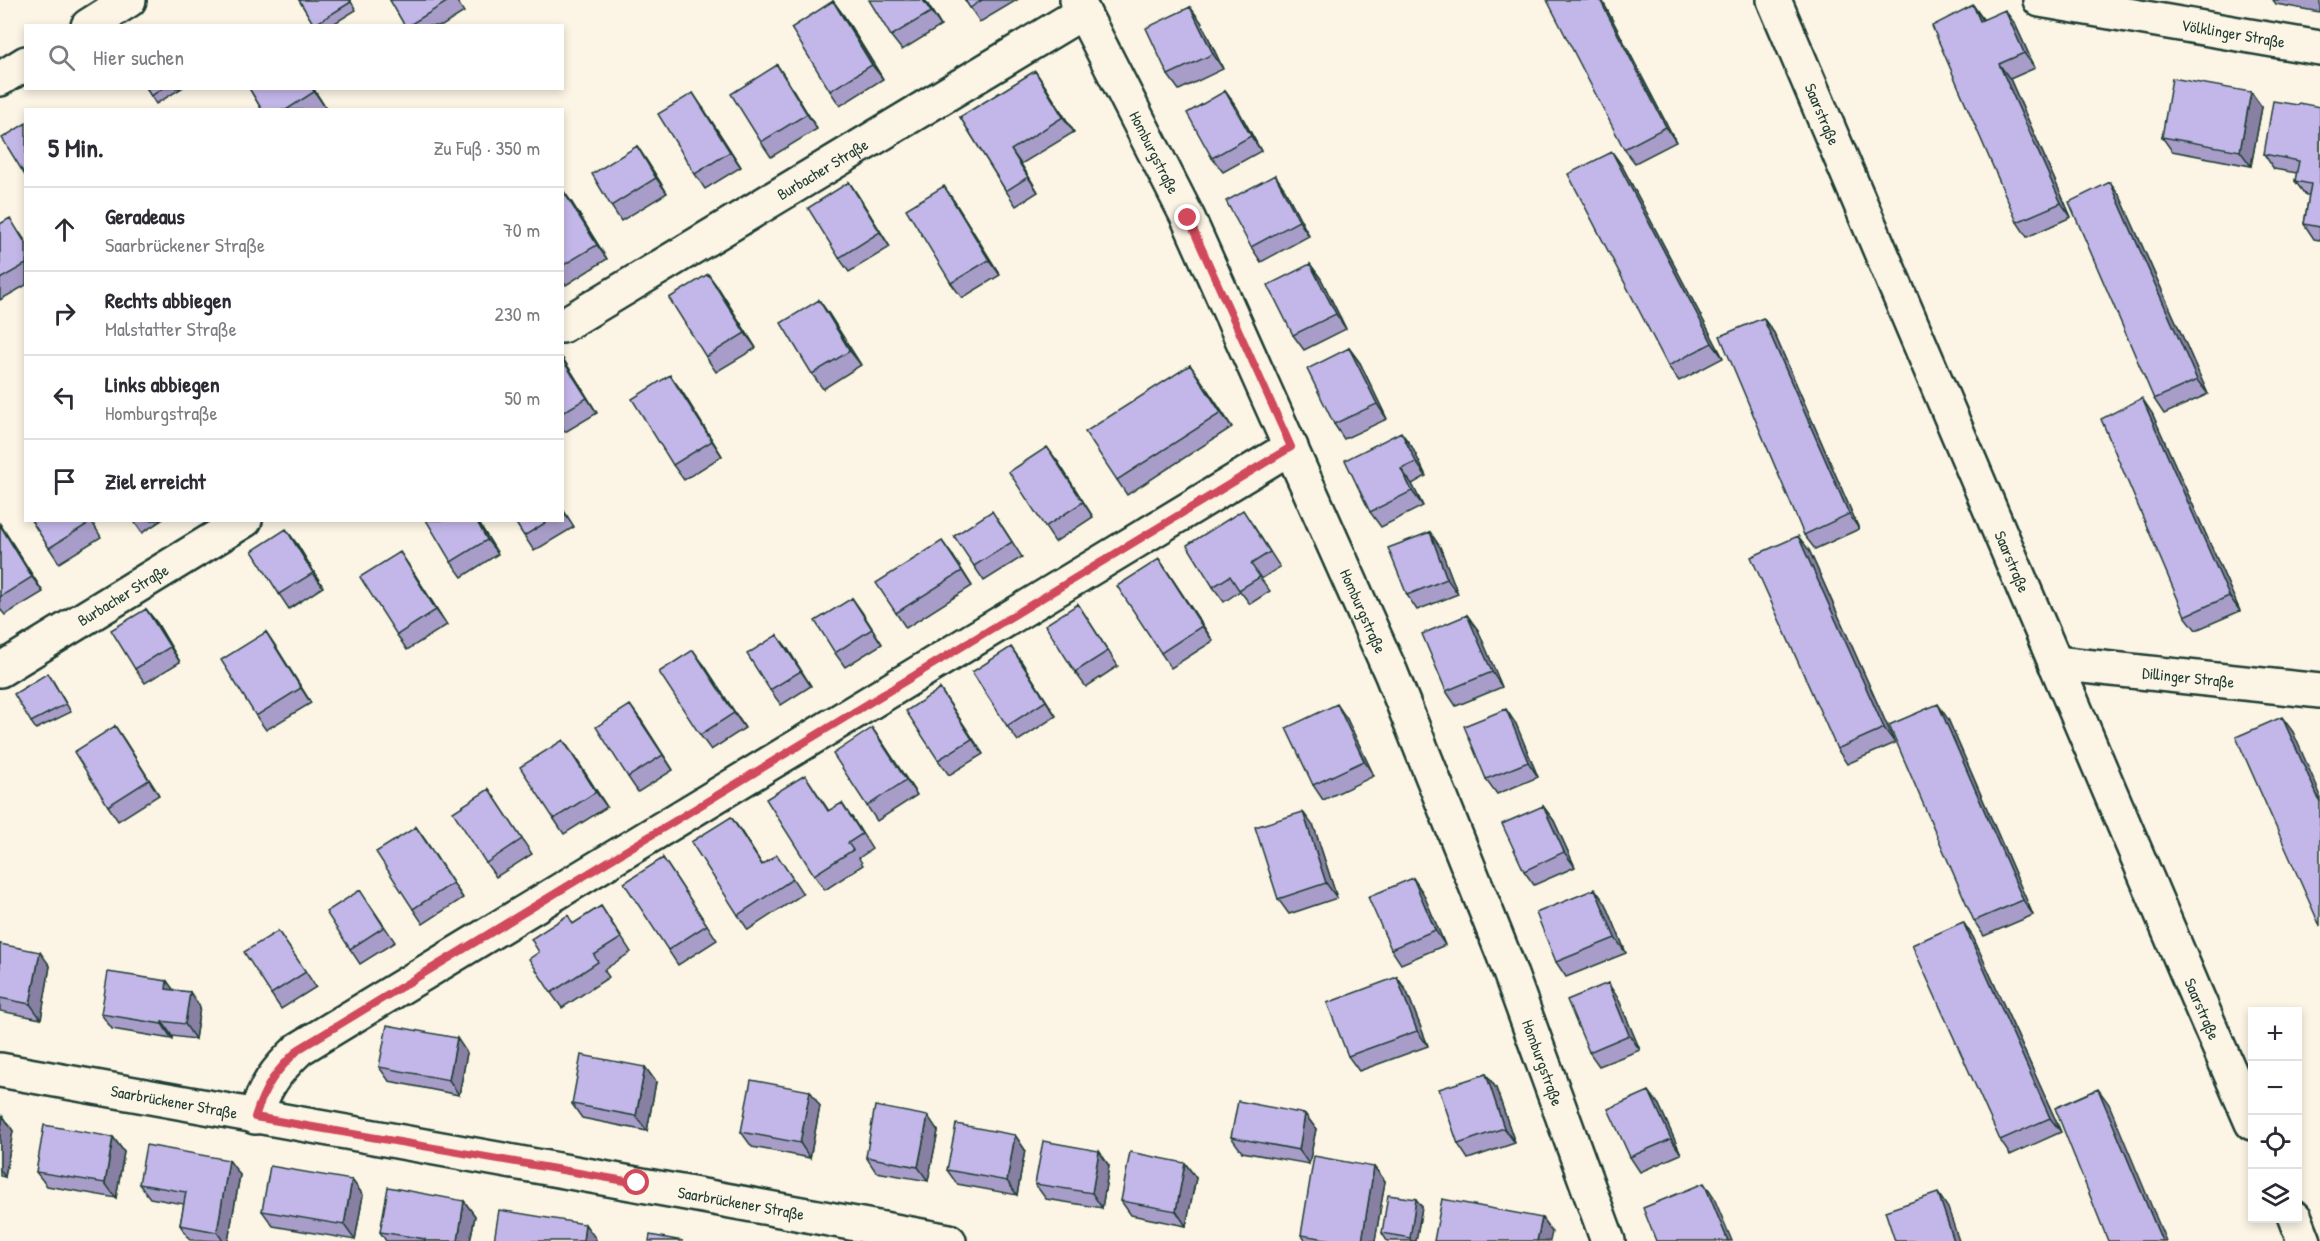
<!DOCTYPE html>
<html lang="de">
<head>
<meta charset="utf-8">
<style>
	:root { --surface:#fff; --page:#f7f7f7; --text:#2b2b33; --muted:#7c7c81; --line:#e1e1e2 }
	body { margin:0; font-family:"Patrick Hand",sans-serif; background:var(--page); color:var(--text) }
	.controls { position:absolute; right:18px; bottom:18px; display:grid; overflow:hidden; border-radius:0px; box-shadow:0 3px 9px #0003 }
	.controls button { width:54px; height:54px; display:grid; place-items:center; padding:0; border:0; border-bottom:2px solid var(--line); background:var(--surface); color:var(--text); font:30px sans-serif }
	.stop { position:absolute; width:18px; height:18px; margin:-14px; border:4px solid #d1495b; border-radius:50%; background:#fff }
	.stop.end { background:#d1495b; border-color:#fff; box-shadow:0 2px 6px #0008 }
	.list { margin:0; padding:0; list-style:none }
	h2 { display:flex; justify-content:space-between; align-items:center; height:78px; margin:0; padding:0 24px; font-size:26px }
	h2 small { font-size:20px; font-weight:400; color:var(--muted) }
	.list li { display:grid; grid-template-columns:39px 1fr auto; gap:18px; align-items:center; box-sizing:border-box; height:84px; padding:0 24px; border-top:2px solid var(--line) }
	.list b { display:block; font-size:22px; white-space:nowrap }
	.list p { margin:0; font-size:20px; white-space:nowrap; color:var(--muted) }
	.list em { font-size:20px; font-style:normal; color:var(--muted) }
	.icon { flex:none; width:33px; height:33px; fill:none; stroke:currentColor; stroke-width:2; stroke-linecap:round; stroke-linejoin:round }
	.map { position:relative; flex:none; width:2320px; height:1241px; overflow:hidden }
	.search { position:absolute; background:var(--surface); box-shadow:0 3px 9px #0003; left:24px; top:24px; width:540px; height:66px; display:flex; align-items:center; gap:15px; box-sizing:border-box; padding:0 21px; border-radius:0px; color:var(--muted); font-size:22px }
	.panel { position:absolute; background:var(--surface); box-shadow:0 3px 9px #0003; left:24px; top:108px; width:540px; height:414px; border-radius:0px }
	.map>svg:first-child { display:block }
</style>
</head>
<body>
<div class="map">
<svg width="2320" height="1241" viewBox="0 0 2320 1241">
	<rect width="100%" height="100%" fill="#fcf5e5"/>
	<filter id="ink" filterUnits="userSpaceOnUse"><feTurbulence type="fractalNoise" baseFrequency=".0167" numOctaves="2"/><feDisplacementMap in="SourceGraphic" scale="12" xChannelSelector="R" yChannelSelector="G"/><feConvolveMatrix kernelMatrix="1 2 1 2 8 2 1 2 1" color-interpolation-filters="sRGB"/></filter>
	<g filter="url(#ink)">
		<g fill="none" stroke-linecap="round" stroke-linejoin="round">
			<g stroke="#1f3d34" stroke-width="38">
				<g id="street">
					<path id="s1" d="M1077 0 1188 218 1391 673 1504 956 1608 1241"/>
					<path id="s2" d="M2040 0 2320 48"/>
					<path d="M88 26 129 0"/>
					<path d="M0 79 26 63"/>
					<path id="s3" d="M562 326 1083 12"/>
					<path id="s4" d="M2055 663 2320 691"/>
					<path id="s5" d="M0 670 245 520"/>
					<path d="M255 1117C265 1086 275 1072 299 1049L1291 447"/>
				</g>
			</g>
			<g stroke="#1f3d34" stroke-width="38">
				<g id="secondary">
					<path id="s6" d="M1774 0 2195 992 2252 1123"/>
					<path id="s7" d="M0 1070C316 1128 633 1182 949 1241"/>
					<path d="M2295 1218 2304 1241"/>
				</g>
			</g>
			<use href="#street" stroke="#fcf5e5" stroke-width="33"/>
			<use href="#secondary" stroke="#fcf5e5" stroke-width="33"/>
		</g>
		<path fill="#a89dc8" stroke="#1f3d34" stroke-width="1.5" d="M299 0H350L356 10 330 26H315Z
			M390 0H456L464 12 442 26H405Z
			M925 0 941 26 902 50 891 36Z
			M965 0H1017L980 22Z
			M1602 0 1676 142 1635 163 1624 149Z
			M2273 0H2320V12L2276 4Z
			M833 1 844 16 883 79 840 106 830 91Z
			M1973 5 1983 19 2015 24 2035 68 2010 79 2071 217 2027 237 2017 222Z
			M1190 7 1201 22 1223 69 1179 90 1168 75Z
			M777 65 787 80 817 129 771 157 761 142Z
			M1035 71 1045 86 1074 132 1021 164 1038 192 1016 206 1006 191 960 117Z
			M146 88H182L156 104Z
			M249 88H313L325 107 321 110H262Z
			M1225 91 1236 106 1261 151 1223 172 1212 158Z
			M2298 105 2320 107V240L2314 239 2304 224 2309 196H2306L2295 181 2297 173 2274 169 2264 154Z
			M2262 107 2251 166 2172 151 2162 137Z
			M703 108 741 167 705 189 695 174Z
			M637 146 667 193 621 221 611 206Z
			M1612 152 1622 166 1723 358 1679 381 1668 366Z
			M1275 175 1285 190 1309 236 1261 262 1251 247Z
			M849 182 859 197 890 247 849 272 839 258Z
			M2110 182 2120 196 2208 394 2164 414 2154 399Z
			M562 189 572 203 607 259 566 285 562 281Z
			M954 201 1000 275 962 298 951 283Z
			M0 224 20 233 26 242V285L0 300Z
			M1310 264 1321 279 1346 329 1304 350 1293 335Z
			M719 289 756 348 716 372 706 357Z
			M819 300 861 365 823 389 812 374Z
			M1763 318 1774 333 1859 529 1815 549 1804 535Z
			M1349 348 1360 363 1387 419 1344 439 1334 424Z
			M563 359 597 413 565 432 562 428Z
			M1190 365 1232 427 1127 495 1117 480Z
			M681 390 722 456 684 480 673 465Z
			M2152 413 2240 611 2196 630 2185 616Z
			M1412 447 1426 476 1412 484 1423 506 1381 527 1370 512Z
			M1058 462 1093 517 1055 542 1045 527Z
			M562 508 574 527 534 551 514 520H562Z
			M31 520H91L101 537 59 563Z
			M133 520H162L142 533Z
			M477 520 498 554 462 577 451 562Z
			M0 524 43 592 5 615 0 609Z
			M1253 525 1280 567 1261 579 1270 591 1250 604 1240 591 1224 602 1213 587Z
			M1002 526 1022 557 984 581 974 566Z
			M1430 532 1440 547 1458 594 1417 610 1407 595Z
			M297 544 323 587 289 609 279 594Z
			M1809 550 1895 743 1847 764 1837 749Z
			M953 556 972 586 906 628 896 613Z
			M1159 559 1213 641 1171 668 1161 653Z
			M410 567 447 625 407 650 397 635Z
			M852 598 882 644 845 667 835 653Z
			M1078 604 1118 666 1086 687 1075 672Z
			M146 609 157 623 180 662 145 683 135 669Z
			M1467 615 1478 630 1502 687 1456 706 1446 691Z
			M266 632 276 647 311 703 266 730 256 716Z
			M777 635 811 686 781 705 770 690Z
			M1021 661 1056 716 1018 741 1007 726Z
			M704 665 745 728 711 750 700 735Z
			M53 681 71 712 36 729 31 722Z
			M940 689 983 754 949 775 938 760Z
			M1347 719 1374 776 1323 800 1313 785Z
			M1948 719 2033 915 1984 936 1974 921Z
			M641 720 673 770 638 792 628 777Z
			M1516 724 1538 777 1497 794 1486 779Z
			M115 726 159 795 118 821 108 806Z
			M872 728 917 795 877 821 867 806Z
			M573 754 607 807 564 834 554 819Z
			M805 775 829 811 852 817 872 849 859 858 863 865 825 890 814 875Z
			M489 789 532 854 496 877 486 863Z
			M1543 806 1554 821 1575 867 1534 885 1524 871Z
			M731 817 762 865 777 855 803 894 748 930 738 915Z
			M416 827 463 898 423 924 413 909Z
			M1314 827 1337 898 1289 914 1278 899Z
			M663 858 717 940 678 965 668 950Z
			M1413 878 1423 893 1445 945 1401 964 1391 949Z
			M1606 904 1626 953 1566 977 1556 962Z
			M370 905 395 942 360 964 350 949Z
			M601 906 631 952 604 970 609 977 562 1008 551 993 539 952 574 923Z
			M1963 922 1973 937 2061 1132 2010 1155 2000 1140Z
			M278 931 316 987 281 1009 271 994Z
			M0 944 50 966 41 1019 0 1011Z
			M1397 977 1407 992 1428 1046 1359 1071 1348 1056Z
			M167 981 173 990 200 1007 195 1039 172 1036V1039L112 1029 101 1014Z
			M1618 998 1640 1050 1599 1066 1589 1052Z
			M467 1053 459 1095 389 1081 379 1067Z
			M645 1067 656 1082 647 1131 582 1118 572 1104Z
			M1486 1074 1496 1088 1515 1143 1468 1159 1458 1144Z
			M1659 1105 1681 1154 1640 1172 1630 1157Z
			M820 1106 810 1158 752 1147 741 1132Z
			M1305 1114 1316 1129 1309 1164 1242 1152 1231 1137Z
			M0 1116H3L13 1131 5 1177 0 1176Z
			M938 1131 928 1181 876 1172 866 1157Z
			M1015 1135 1025 1150 1017 1195 957 1184 947 1170Z
			M113 1137 124 1152 116 1198 47 1186 36 1172Z
			M1099 1151 1109 1166 1102 1208 1046 1199 1035 1184Z
			M1185 1163 1196 1178 1186 1226 1131 1215 1121 1201Z
			M1374 1167 1385 1181 1375 1241H1306L1301 1235Z
			M240 1175 228 1241 190 1240 180 1225 184 1204 150 1198 139 1184Z
			M352 1180 363 1195 355 1240 273 1226 262 1211Z
			M464 1201 475 1216 470 1241H386L380 1232Z
			M1422 1207 1416 1241H1387L1382 1233Z"/>
		<path fill="#8880a3" stroke="#1f3d34" stroke-width="1.5" d="M923 0H925L941 26 931 12Z
			M1600 0H1602L1676 142 1666 127Z
			M833 1 844 16 883 79 872 65Z
			M1973 5 1983 20 1980 21Z
			M1190 7 1201 22 1223 69 1213 54Z
			M2005 10 2015 24 2035 68 2024 53Z
			M1999 64 2010 79 2071 217 2061 203Z
			M777 65 787 80 817 129 807 114Z
			M1035 71 1045 86 1074 132 1063 117Z
			M312 88H313L325 107Z
			M1225 91 1236 106 1261 151 1251 136Z
			M2251 92 2262 107 2251 166 2240 151Z
			M693 93 703 108 741 167 730 152Z
			M637 146 647 161 667 193 656 178Z
			M1011 150 1021 164 1038 192 1028 177Z
			M1612 152 1622 166 1723 358 1712 343Z
			M1275 175 1285 190 1309 236 1299 221Z
			M849 182 859 197 890 247 880 232Z
			M2110 182 2120 196 2208 394 2197 380Z
			M944 186 954 201 1000 275 989 260Z
			M562 189 572 203 607 259 597 245Z
			M1310 264 1321 279 1346 329 1336 314Z
			M708 274 719 289 756 348 745 333Z
			M819 300 829 314 861 365 850 351Z
			M1763 318 1774 333 1859 529 1849 514Z
			M1349 348 1360 363 1387 419 1377 404Z
			M563 359 573 374 597 413 587 398Z
			M1190 365 1201 380 1232 427 1221 413Z
			M670 375 681 390 722 456 712 441Z
			M2142 398 2152 413 2240 611 2229 596Z
			M1401 432 1412 447 1426 476 1416 462Z
			M1047 447 1058 462 1093 517 1083 502Z
			M1401 469 1412 484 1423 506 1412 491Z
			M562 508 574 527 562 510Z
			M476 520H477L498 554 487 540Z
			M0 524 43 592 32 577 0 525Z
			M286 529 297 544 323 587 313 573Z
			M1430 532 1440 547 1458 594 1447 579Z
			M1798 536 1809 550 1895 743 1884 728Z
			M942 541 953 556 972 586Z
			M400 552 410 567 447 625 436 610Z
			M1159 559 1169 574 1213 641 1202 626Z
			M852 598 862 612 882 644 872 629Z
			M146 609 157 623 180 662 170 647Z
			M1467 615 1478 630 1502 687 1492 672Z
			M266 632 276 647 311 703 301 688Z
			M777 635 788 649 811 686Z
			M1011 647 1021 661 1056 716 1046 701Z
			M693 650 704 665 745 728 734 713Z
			M940 689 950 704 983 754 972 739Z
			M1337 704 1347 719 1374 776 1364 761Z
			M1938 704 1948 719 2033 915 2023 900Z
			M630 705 641 720 673 770 663 755Z
			M1506 709 1516 724 1538 777 1528 762Z
			M2282 717 2293 732 2320 794V802Z
			M115 726 125 741 159 795 149 780Z
			M872 728 883 743 917 795 906 780Z
			M563 740 573 754 607 807 596 792Z
			M1543 806 1554 821 1575 867 1564 852Z
			M1303 812 1314 827 1337 898 1326 883Z
			M731 817 741 831 772 880 762 865Z
			M416 827 426 841 463 898 453 883Z
			M1413 878 1423 893 1445 945 1435 930Z
			M1595 889 1606 904 1626 953 1615 938Z
			M1963 922 1973 937 2061 1132 2050 1118Z
			M40 952 50 966 41 1019 30 1004Z
			M1397 977 1407 992 1428 1046 1417 1031Z
			M167 981 178 996 166 989Z
			M1608 983 1618 998 1640 1050 1629 1035Z
			M190 992 200 1007 195 1039 185 1024Z
			M162 1021 172 1036V1039L162 1024Z
			M457 1038 467 1053 459 1095 449 1080Z
			M645 1067 656 1082 647 1131 636 1116Z
			M1486 1074 1496 1088 1515 1143 1504 1128Z
			M2098 1089 2109 1104 2166 1241H2162Z
			M810 1091 820 1106 810 1158 800 1143Z
			M1649 1091 1659 1105 1681 1154 1671 1139Z
			M1305 1114 1316 1129 1309 1164 1299 1150Z
			M3 1116 13 1131 5 1177 0 1170V1133Z
			M928 1116 938 1131 928 1181 918 1167Z
			M1015 1135 1025 1150 1017 1195 1007 1181Z
			M113 1137 124 1152 116 1198 105 1183Z
			M1099 1151 1109 1166 1102 1208 1092 1193Z
			M229 1160 240 1175 228 1241H223L217 1232Z
			M1185 1163 1196 1178 1186 1226 1176 1211Z
			M1374 1167 1385 1181 1375 1241H1362Z
			M352 1180 363 1195 355 1240 344 1225Z
			M1704 1183 1714 1198 1732 1241H1728Z
			M1938 1193 1948 1208 1959 1241H1954Z
			M1416 1199 1422 1207 1416 1241H1411L1410 1238Z
			M464 1201 475 1216 470 1241H458Z
			M1542 1218 1552 1232 1550 1241H1537Z
			M585 1224 596 1239V1241H583Z"/>
		<path fill="#c3b7e9" stroke="#1f3d34" stroke-width="1.5" d="M299 0H349L351 2 314 25Z
			M390 0H450L408 26H405Z
			M869 0H923L931 12 891 36Z
			M965 0H982L970 8Z
			M1547 0H1600L1666 127 1624 149Z
			M833 1 872 65 830 91 791 28Z
			M1973 5 1980 21 2005 10 2024 53 1999 64 2061 203 2017 222 1932 26Z
			M1190 7 1213 54 1168 75 1146 28Z
			M777 65 807 114 761 142 731 94Z
			M1035 71 1063 117 1011 150 1028 177 1006 191 960 117Z
			M2172 78 2251 92 2240 151 2162 137Z
			M146 88H164L151 96Z
			M249 88H312L314 92 286 110H262Z
			M1225 91 1251 136 1212 158 1187 113Z
			M693 93 730 152 695 174 658 114Z
			M2273 101 2298 105 2299 103 2320 107V227L2304 224 2311 184 2295 181 2299 161 2264 154Z
			M26 123V177L2 138Z
			M637 146 656 178 611 206 592 174Z
			M1612 152 1712 343 1668 366 1568 174Z
			M1275 175 1299 221 1251 247 1226 201Z
			M849 182 880 232 839 258 808 208Z
			M2110 182 2197 380 2154 399 2069 202Z
			M944 186 989 260 951 283 906 209Z
			M562 189 597 245 562 266Z
			M10 218 26 244V264L0 279V224Z
			M1310 264 1336 314 1293 335 1268 285Z
			M708 274 745 333 706 357 669 298Z
			M819 300 850 351 812 374 781 323Z
			M1763 318 1849 514 1804 535 1720 336Z
			M1349 348 1377 404 1334 424 1307 369Z
			M562 359 587 398 562 413Z
			M1190 365 1221 413 1117 480 1085 432Z
			M670 375 712 441 673 465 632 399Z
			M2142 398 2229 596 2185 616 2101 419Z
			M1401 432 1416 462 1401 469 1412 491 1370 512 1345 460Z
			M1047 447 1083 502 1045 527 1009 472Z
			M1243 510 1270 552 1251 564 1260 577 1239 590 1230 576 1213 587 1187 545Z
			M992 511 1012 542 974 566 954 536Z
			M31 520H90L91 522 49 548Z
			M426 520H476L487 540 451 562Z
			M514 520H550L524 536Z
			M0 525 32 577 0 597Z
			M286 529 313 573 279 594 252 551Z
			M1430 532 1447 579 1407 595 1388 548Z
			M1798 536 1884 728 1837 749 1751 557Z
			M942 541 962 571 896 613 876 583Z
			M400 552 436 610 397 635 360 577Z
			M1159 559 1202 626 1161 653 1117 586Z
			M852 598 872 629 835 653 815 621Z
			M1078 604 1108 651 1075 672 1045 625Z
			M146 609 170 647 135 669 111 630Z
			M1467 615 1492 672 1446 691 1422 634Z
			M266 632 301 688 256 716 221 660Z
			M777 635 801 671 770 690 747 654Z
			M1011 647 1046 701 1007 726 972 672Z
			M693 650 734 713 700 735 659 672Z
			M48 673 66 704 31 722 14 694Z
			M940 689 972 739 938 760 906 711Z
			M1337 704 1364 761 1313 785 1286 728Z
			M1938 704 2023 900 1974 921 1889 725Z
			M630 705 663 755 628 777 596 727Z
			M1506 709 1528 762 1486 779 1464 726Z
			M2282 717 2320 802V926L2236 737Z
			M115 726 149 780 108 806 74 752Z
			M872 728 906 780 867 806 833 754Z
			M563 740 596 792 554 819 520 767Z
			M805 775 828 811 842 803 862 834 848 843 853 850 814 875 766 799Z
			M489 789 522 839 486 863 453 812Z
			M1543 806 1564 852 1524 871 1502 824Z
			M1303 812 1326 883 1278 899 1255 827Z
			M731 817 762 865 777 855 793 879 738 915 691 842Z
			M416 827 453 883 413 909 376 852Z
			M663 858 707 925 668 950 624 883Z
			M1413 878 1435 930 1391 949 1368 897Z
			M1595 889 1615 938 1556 962 1536 913Z
			M360 890 384 927 350 949 326 912Z
			M601 906 621 938 594 955 598 962 551 993 529 959 539 952 531 939 568 915 573 924Z
			M1963 922 2050 1118 2000 1140 1912 945Z
			M278 931 306 972 271 994 244 952Z
			M0 944 40 952 30 1004 0 998Z
			M108 972 167 981 166 989 190 992 185 1024 162 1021V1024L101 1014Z
			M1397 977 1417 1031 1348 1056 1327 1003Z
			M1608 983 1629 1035 1589 1052 1567 1000Z
			M387 1025 457 1038 449 1080 379 1067Z
			M581 1055 645 1067 636 1116 572 1104Z
			M1486 1074 1504 1128 1458 1144 1439 1089Z
			M751 1080 810 1091 800 1143 741 1132Z
			M2098 1089 2162 1241H2108L2055 1108Z
			M1649 1091 1671 1139 1630 1157 1608 1109Z
			M1238 1101 1305 1114 1299 1150 1231 1137Z
			M875 1106 928 1116 918 1167 866 1157Z
			M0 1116H3L0 1133Z
			M956 1124 1015 1135 1007 1181 947 1170Z
			M44 1125 113 1137 105 1183 36 1172Z
			M1043 1141 1099 1151 1092 1193 1035 1184Z
			M146 1145 229 1160 217 1232 180 1225 186 1192 139 1184Z
			M1130 1152 1185 1163 1176 1211 1121 1201Z
			M1314 1156 1374 1167 1362 1241H1339L1301 1235Z
			M270 1166 352 1180 344 1225 262 1211Z
			M1704 1183 1728 1241H1656L1643 1208Z
			M388 1187 464 1201 458 1241H425V1239L380 1232Z
			M1938 1193 1954 1241H1895L1885 1211Z
			M1388 1195 1416 1199 1410 1238 1382 1233Z
			M1442 1199 1542 1218 1537 1241H1434Z
			M499 1210 585 1224 583 1241H494Z
			M650 1235 683 1241H649Z"/>
	</g>
	<g fill="none" stroke-linecap="round" stroke-linejoin="round" filter="url(#ink)">
		<path stroke="#d1495b" stroke-width="8" d="M637 1183 255 1117C265 1086 275 1072 299 1049L1291 447 1188 218"/>
	</g>
	<g text-anchor="middle" stroke-width="4.5" stroke-linejoin="round" paint-order="stroke">
		<g font-size="16" fill="#1f3d34" stroke="#fcf5e5">
			<text dy="6" stroke="none"><textPath href="#s2" startOffset="196">Völklinger Straße</textPath></text>
			<text dy="6" stroke="none"><textPath href="#s6" startOffset="124">Saarstraße</textPath></text>
			<text dy="6" stroke="none"><textPath href="#s1" startOffset="171">Homburgstraße</textPath></text>
			<text dy="6" stroke="none"><textPath href="#s3" startOffset="304">Burbacher Straße</textPath></text>
			<text dy="6" stroke="none"><textPath href="#s6" startOffset="610">Saarstraße</textPath></text>
			<text dy="6" stroke="none"><textPath href="#s5" startOffset="144">Burbacher Straße</textPath></text>
			<text dy="6" stroke="none"><textPath href="#s1" startOffset="675">Homburgstraße</textPath></text>
			<text dy="6" stroke="none"><textPath href="#s4" startOffset="134">Dillinger Straße</textPath></text>
			<text dy="6" stroke="none"><textPath href="#s6" startOffset="1096">Saarstraße</textPath></text>
			<text dy="6" stroke="none"><textPath href="#s1" startOffset="1161">Homburgstraße</textPath></text>
			<text dy="6" stroke="none"><textPath href="#s7" startOffset="177">Saarbrückener Straße</textPath></text>
			<text dy="6" stroke="none"><textPath href="#s7" startOffset="753">Saarbrückener Straße</textPath></text>
		</g>
	</g>
</svg>
<div class="controls">
<button>+</button>
<button>−</button>
<button><svg class="icon" aria-label="locate" viewBox="0 0 24 24"><circle cx="12" cy="12" r="6"/><path d="M12 2v4M12 18v4M2 12h4M18 12h4"/></svg></button>
<button><svg class="icon" aria-label="layers" viewBox="0 0 24 24"><path d="M12 4l9 5-9 5-9-5zM3 14l9 5 9-5"/></svg></button>
</div>
<div class="stop" style="left:637px;top:1183px"></div>
<div class="stop end" style="left:1188px;top:218px"></div>
<div class="search"><svg class="icon" aria-label="search" viewBox="0 0 24 24"><circle cx="10" cy="10" r="6"/><path d="M15 15l6 6"/></svg>Hier suchen</div>
<section class="panel">
<h2>5 Min.<small>Zu Fuß · 350 m</small></h2>
<ul class="list">
<li><svg class="icon" aria-label="ahead" viewBox="0 0 24 24"><path d="M12 20V5M6 11l6-6 6 6"/></svg><div><b>Geradeaus</b><p>Saarbrückener Straße</p></div><em>70 m</em></li>
<li><svg class="icon" aria-label="right" viewBox="0 0 24 24"><path d="M7 20v-9h11M14 6l5 5-5 5"/></svg><div><b>Rechts abbiegen</b><p>Malstatter Straße</p></div><em>230 m</em></li>
<li><svg class="icon" aria-label="left" viewBox="0 0 24 24"><path d="M17 20v-9H6M10 6l-5 5 5 5"/></svg><div><b>Links abbiegen</b><p>Homburgstraße</p></div><em>50 m</em></li>
<li><svg class="icon" aria-label="arrive" viewBox="0 0 24 24"><path d="M6 21V4h12l-3 4 3 4H6"/></svg><div><b>Ziel erreicht</b></div></li>
</ul>
</section>
</div>
</body>
</html>
